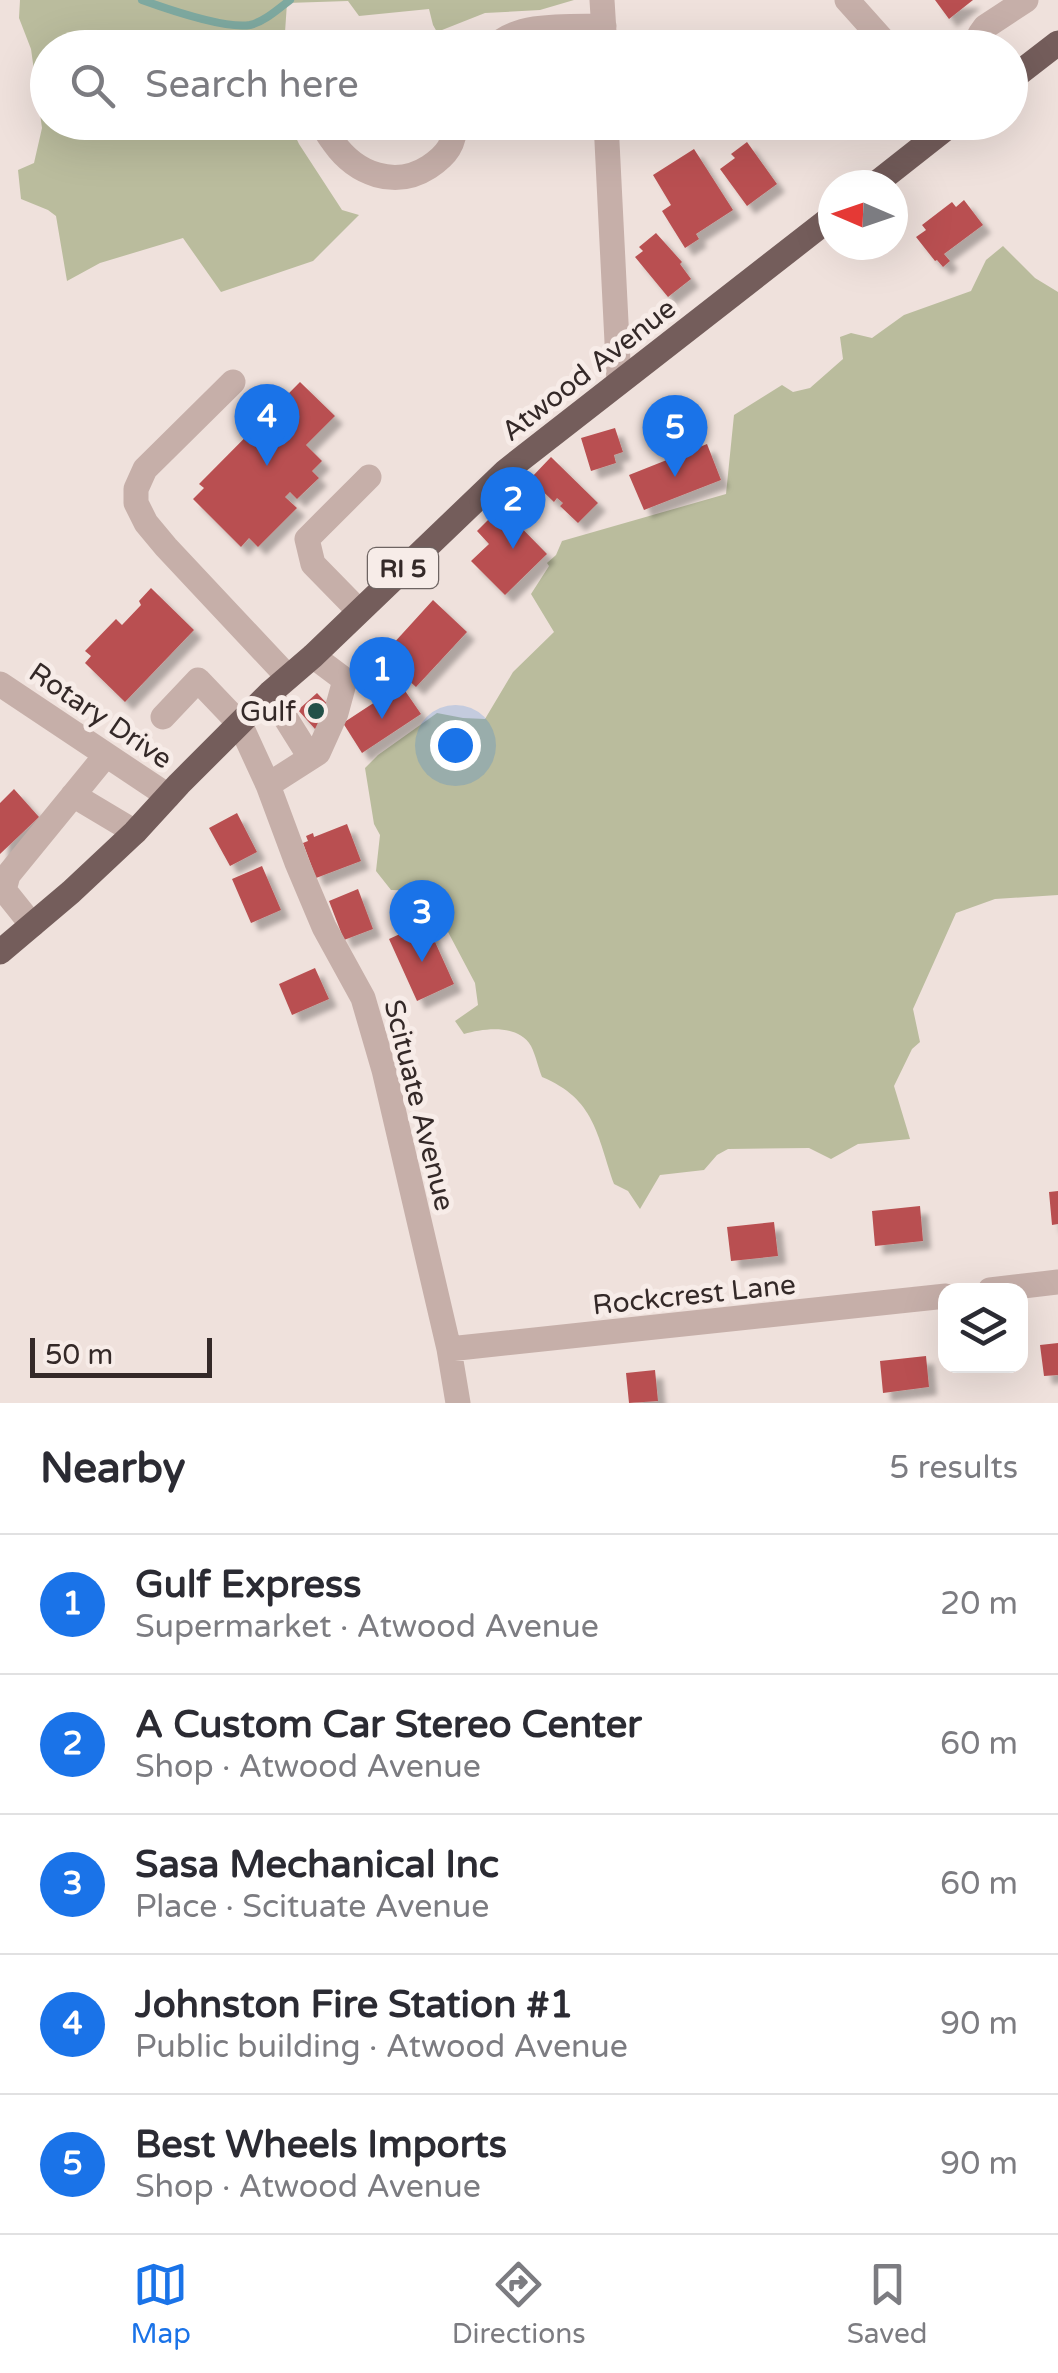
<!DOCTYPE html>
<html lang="en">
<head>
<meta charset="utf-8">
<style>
	:root { --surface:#fff; --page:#f7f7f7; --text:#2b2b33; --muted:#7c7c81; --line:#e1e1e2; --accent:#1a73e8 }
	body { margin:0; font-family:"Varela Round",sans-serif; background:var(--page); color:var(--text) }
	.controls { position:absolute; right:30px; bottom:30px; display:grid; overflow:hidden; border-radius:20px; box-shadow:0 10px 40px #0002 }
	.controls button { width:90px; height:90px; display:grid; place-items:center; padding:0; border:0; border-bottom:2px solid var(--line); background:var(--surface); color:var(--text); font:50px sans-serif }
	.compass { position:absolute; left:818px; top:170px; width:90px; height:90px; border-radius:50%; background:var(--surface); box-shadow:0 10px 40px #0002; rotate:272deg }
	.scale { position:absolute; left:30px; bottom:25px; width:182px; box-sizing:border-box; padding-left:10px; border:5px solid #342928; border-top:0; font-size:28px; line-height:35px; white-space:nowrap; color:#342928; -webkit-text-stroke:8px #f7ece8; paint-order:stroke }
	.you { position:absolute; left:455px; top:745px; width:35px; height:35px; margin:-25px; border:8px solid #fff; border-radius:50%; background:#1a73e8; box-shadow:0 0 0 15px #1a73e833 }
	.badge { display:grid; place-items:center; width:65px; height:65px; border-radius:50%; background:var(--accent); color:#fff; font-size:32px; font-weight:700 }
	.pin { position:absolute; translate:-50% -82px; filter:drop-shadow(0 2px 5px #0008) }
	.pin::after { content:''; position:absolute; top:52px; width:35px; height:30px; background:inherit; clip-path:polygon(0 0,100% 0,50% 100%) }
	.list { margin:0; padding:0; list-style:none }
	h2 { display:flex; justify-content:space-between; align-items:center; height:130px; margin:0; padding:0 40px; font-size:42px }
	h2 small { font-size:32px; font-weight:400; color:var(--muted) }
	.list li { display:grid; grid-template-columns:65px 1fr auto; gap:30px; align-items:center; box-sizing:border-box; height:140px; padding:0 40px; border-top:2px solid var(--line) }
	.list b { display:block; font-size:38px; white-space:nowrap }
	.list p { margin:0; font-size:32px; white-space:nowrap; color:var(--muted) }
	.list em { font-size:32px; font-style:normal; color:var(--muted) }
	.icon { flex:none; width:55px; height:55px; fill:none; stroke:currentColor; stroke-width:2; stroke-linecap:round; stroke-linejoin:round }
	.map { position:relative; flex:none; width:1058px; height:1403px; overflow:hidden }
	.search { position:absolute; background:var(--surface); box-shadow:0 10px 40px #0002; left:30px; right:30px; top:30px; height:110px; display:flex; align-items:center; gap:25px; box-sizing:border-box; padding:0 35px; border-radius:55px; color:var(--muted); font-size:38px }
	.sheet { height:830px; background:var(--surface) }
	nav { display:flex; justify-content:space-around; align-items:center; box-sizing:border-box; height:140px; border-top:2px solid var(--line); background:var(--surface); font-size:28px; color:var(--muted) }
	nav a { display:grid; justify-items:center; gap:5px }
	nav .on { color:var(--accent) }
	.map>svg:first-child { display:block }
</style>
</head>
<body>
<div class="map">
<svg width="1058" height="1403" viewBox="0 0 1058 1403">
	<defs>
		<filter id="shadow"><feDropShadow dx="8" dy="8" stdDeviation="2.5" flood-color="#0004"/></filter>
	</defs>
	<rect width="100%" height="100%" fill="#efe1dc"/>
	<path fill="#babc9d" d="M20 0H574L540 10 485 13 437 32 433 25 429 9 359 16 348 1 287 3 284 47 48 48V122L289 123 299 144 342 210 359 215 313 261 221 292 183 238 100 263 67 281 56 216 48 210 21 199 18 170 34 163 42 128 31 49 19 18Z
		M1003 246 1035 278 1058 292V895L995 899 956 913 913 1009 920 1042 912 1049 894 1086 910 1139 858 1144 831 1159 809 1148 728 1149 717 1155 704 1170 660 1175 640 1209 628 1191 614 1184C597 1135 595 1099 542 1077 538 1067 536 1056 531 1046 518 1024 485 1028 464 1034L455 1021 478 1005 475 983 429 896 422 891 391 890 376 871 380 835 374 824 365 768 378 755 437 713 463 718 485 719 513 672 554 632 531 594 549 566 547 563 556 555 562 541 726 494 734 415 782 385 793 392 810 388 843 359 840 337 851 333 872 338 904 315 971 291 986 260Z"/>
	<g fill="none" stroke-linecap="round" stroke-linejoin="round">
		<path stroke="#7ea9a0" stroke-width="8" d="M142 0C167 9 225 29 250 25 264 22 278 9 290 0"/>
	</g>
	<path fill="#b95051" filter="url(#shadow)" d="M935 0H973L949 19Z
		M747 142 777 184 747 206 720 169 735 158 731 154Z
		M694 149 733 210 696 234 699 239 685 248 662 211 671 205 653 175Z
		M964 200 983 225 944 254 950 261 943 267 937 260 935 261 916 237 926 230 922 225 952 202 956 207Z
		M656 233 682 262 680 264 691 279 668 297 635 257 643 251 639 247Z
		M300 382 335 416 306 445 322 461 312 471 319 478 297 499 290 492 285 497 297 508 258 547 249 538 241 547 193 499 204 488 199 484Z
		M615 428 623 452 614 455 616 463 591 471 581 438Z
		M707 444 721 480 644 510 629 475Z
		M551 457 598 503 578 523 560 506 563 503 557 498 554 502 530 479Z
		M501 507 547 554 505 595 471 561 489 544 477 531Z
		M151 588 194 630 125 702 85 663 91 656 85 651 116 619 122 625 141 605 139 601Z
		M433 600 467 632 416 687 382 656Z
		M401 685 421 714 362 753 343 723Z
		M317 693 334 711 315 729 298 710Z
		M14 789 39 817 0 854V803Z
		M237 813 257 852 230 866 209 828Z
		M347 824 361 861 316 878 303 843 308 841 306 836 313 833 314 837Z
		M262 866 281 910 251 923 232 879Z
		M358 889 373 929 344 940 329 901Z
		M426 922 454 984 417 1001 389 939Z
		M315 968 329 999 292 1015 279 984Z
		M1058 1191V1224L1052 1225 1049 1192Z
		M920 1206 923 1241 875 1246 872 1211Z
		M774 1222 778 1256 731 1261 727 1227Z
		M1058 1343V1375L1044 1376 1040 1345Z
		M926 1356 929 1387 883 1393 880 1361Z
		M655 1370 658 1401 629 1403 626 1373Z"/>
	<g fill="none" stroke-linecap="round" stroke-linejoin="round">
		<path stroke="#c6afa9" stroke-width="25" d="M602 0 605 48
			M847 0 890 48
			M494 48C515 22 572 27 604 26
			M982 48 980 34 985 27 1026 0
			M323 122C325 131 329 136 334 143 356 174 395 189 429 167 447 155 455 144 455 122
			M606 122 619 382
			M233 382 145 469 136 489V503L146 523 166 547 288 677
			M358 610 313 564 307 539 369 477
			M0 684 168 796
			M270 693 310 757
			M163 717 198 680 240 724 268 785 297 863 324 927 363 998 384 1070 449 1349 458 1403
			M268 785 318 753 336 713 345 680 313 656
			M73 795 135 832
			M32 925 4 890 8 875 106 755
			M990 1290 1058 1282
			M449 1349 946 1296"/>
		<path stroke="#745d5b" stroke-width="25" d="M1010 80 1058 43
			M874 185 954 122
			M0 952 71 892 135 832 179 784 270 693 313 656 506 471 833 216"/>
	</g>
	<circle fill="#225048" stroke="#f7ece8" stroke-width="4" cx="316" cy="711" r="10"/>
	<g text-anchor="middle" stroke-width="10" stroke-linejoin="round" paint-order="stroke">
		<rect fill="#f7ece8" stroke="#6e6462" stroke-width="2.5" x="368" y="548" width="70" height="40" rx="8"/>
		<g font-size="25" font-weight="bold" fill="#342928">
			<text x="403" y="577">RI 5</text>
		</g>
		<g font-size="28" fill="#342928" stroke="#f7ece8">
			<text transform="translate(588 369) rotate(-38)" y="10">Atwood Avenue</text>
			<text transform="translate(101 715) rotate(34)" y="10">Rotary Drive</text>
			<text transform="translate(420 1105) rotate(76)" y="10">Scituate Avenue</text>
			<text transform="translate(694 1294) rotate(-6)" y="10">Rockcrest Lane</text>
		</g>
		<g font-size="28" fill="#342928" stroke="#f7ece8" text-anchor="end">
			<text x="296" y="721">Gulf</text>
		</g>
	</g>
</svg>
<div class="controls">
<button><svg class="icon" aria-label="layers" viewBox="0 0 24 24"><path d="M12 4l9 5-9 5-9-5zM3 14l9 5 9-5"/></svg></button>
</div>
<svg class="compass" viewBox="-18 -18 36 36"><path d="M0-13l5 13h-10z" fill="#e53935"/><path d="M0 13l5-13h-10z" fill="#7c7c81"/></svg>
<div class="scale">50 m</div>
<div class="you"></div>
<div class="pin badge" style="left:382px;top:719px">1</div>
<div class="pin badge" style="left:513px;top:549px">2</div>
<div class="pin badge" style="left:422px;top:962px">3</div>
<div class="pin badge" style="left:267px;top:466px">4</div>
<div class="pin badge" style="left:675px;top:477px">5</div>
<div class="search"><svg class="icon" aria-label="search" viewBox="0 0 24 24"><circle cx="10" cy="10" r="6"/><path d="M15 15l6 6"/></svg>Search here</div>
</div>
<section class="sheet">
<h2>Nearby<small>5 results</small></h2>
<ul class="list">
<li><span class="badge">1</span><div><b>Gulf Express</b><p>Supermarket · Atwood Avenue</p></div><em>20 m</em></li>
<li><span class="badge">2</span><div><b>A Custom Car Stereo Center</b><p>Shop · Atwood Avenue</p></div><em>60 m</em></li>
<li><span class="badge">3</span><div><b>Sasa Mechanical Inc</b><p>Place · Scituate Avenue</p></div><em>60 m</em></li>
<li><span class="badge">4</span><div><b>Johnston Fire Station #1</b><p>Public building · Atwood Avenue</p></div><em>90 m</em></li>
<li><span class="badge">5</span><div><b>Best Wheels Imports</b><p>Shop · Atwood Avenue</p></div><em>90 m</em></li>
</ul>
</section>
<nav>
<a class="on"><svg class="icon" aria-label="map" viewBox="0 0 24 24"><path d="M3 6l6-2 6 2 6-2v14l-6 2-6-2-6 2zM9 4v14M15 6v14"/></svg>Map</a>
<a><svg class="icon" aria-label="directions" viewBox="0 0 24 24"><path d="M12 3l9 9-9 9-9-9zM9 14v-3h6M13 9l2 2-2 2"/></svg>Directions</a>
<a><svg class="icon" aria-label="saved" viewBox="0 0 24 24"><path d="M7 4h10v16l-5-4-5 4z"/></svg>Saved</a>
</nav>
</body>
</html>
